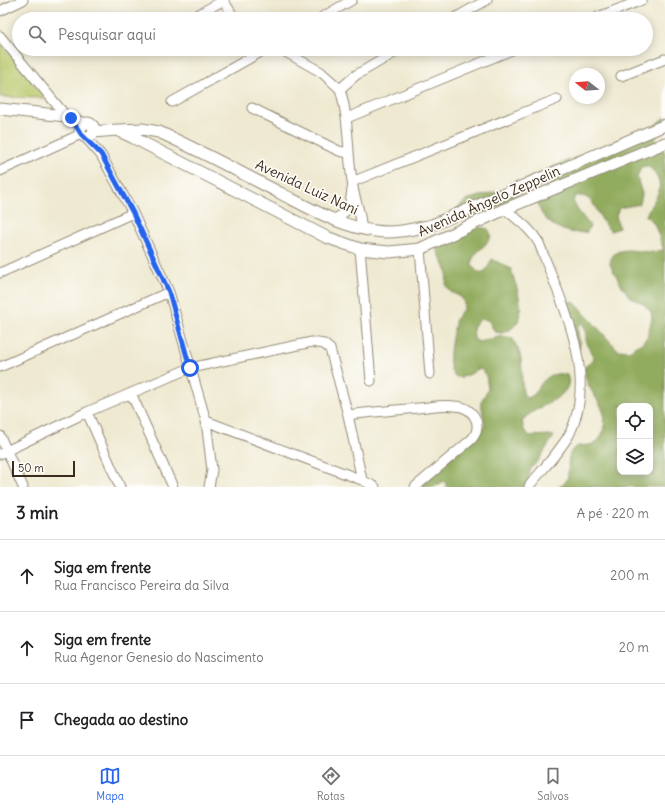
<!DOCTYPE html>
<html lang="pt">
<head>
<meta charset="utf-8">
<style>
	:root { --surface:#fff; --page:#f6f6f6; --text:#202124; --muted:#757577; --line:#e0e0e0; --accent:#2563eb }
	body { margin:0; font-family:Delius,sans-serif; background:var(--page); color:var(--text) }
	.controls { position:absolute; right:12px; bottom:12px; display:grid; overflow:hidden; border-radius:8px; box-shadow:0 2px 10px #0003 }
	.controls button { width:36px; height:36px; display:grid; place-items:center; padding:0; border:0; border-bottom:1px solid var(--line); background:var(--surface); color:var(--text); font:20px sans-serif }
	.compass { position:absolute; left:569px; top:68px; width:36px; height:36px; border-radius:50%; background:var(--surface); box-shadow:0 2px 10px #0003; rotate:287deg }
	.scale { position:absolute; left:12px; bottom:10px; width:63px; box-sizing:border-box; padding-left:4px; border:2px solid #3b2a1e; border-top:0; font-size:11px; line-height:14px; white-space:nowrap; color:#3b2a1e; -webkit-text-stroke:3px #fdfcf7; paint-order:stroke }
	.stop { position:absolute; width:12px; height:12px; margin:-9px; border:3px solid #2563eb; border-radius:50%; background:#fff }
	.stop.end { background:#2563eb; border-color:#fff; box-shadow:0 1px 4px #0008 }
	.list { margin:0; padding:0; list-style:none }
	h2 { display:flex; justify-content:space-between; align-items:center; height:52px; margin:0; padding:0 16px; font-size:17px }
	h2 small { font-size:13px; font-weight:400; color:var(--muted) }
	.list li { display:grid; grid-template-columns:26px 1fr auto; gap:12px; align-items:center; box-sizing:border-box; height:72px; padding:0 16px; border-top:1px solid var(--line) }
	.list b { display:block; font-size:15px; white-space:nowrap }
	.list p { margin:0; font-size:13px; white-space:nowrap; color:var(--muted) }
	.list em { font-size:13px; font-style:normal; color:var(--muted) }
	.icon { flex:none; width:22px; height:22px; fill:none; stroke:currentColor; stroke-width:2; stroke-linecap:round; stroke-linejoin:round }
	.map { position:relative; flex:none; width:665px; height:487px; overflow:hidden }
	.search { position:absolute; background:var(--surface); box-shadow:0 2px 10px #0003; left:12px; right:12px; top:12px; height:44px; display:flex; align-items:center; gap:10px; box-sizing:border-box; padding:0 14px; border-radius:22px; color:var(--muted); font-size:15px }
	.sheet { height:268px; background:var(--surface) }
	nav { display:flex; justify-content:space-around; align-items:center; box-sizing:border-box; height:56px; border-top:1px solid var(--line); background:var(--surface); font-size:11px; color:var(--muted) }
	nav a { display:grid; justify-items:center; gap:2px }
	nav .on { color:var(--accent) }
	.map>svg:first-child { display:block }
</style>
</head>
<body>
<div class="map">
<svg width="665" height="487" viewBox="0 0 665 487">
	<rect width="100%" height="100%" fill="#fdfcf7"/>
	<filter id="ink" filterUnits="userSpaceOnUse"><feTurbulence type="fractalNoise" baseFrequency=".025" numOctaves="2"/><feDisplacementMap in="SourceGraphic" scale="8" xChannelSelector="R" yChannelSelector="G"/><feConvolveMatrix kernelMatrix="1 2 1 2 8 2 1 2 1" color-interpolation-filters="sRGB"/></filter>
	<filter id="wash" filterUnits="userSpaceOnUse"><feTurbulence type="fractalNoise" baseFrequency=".012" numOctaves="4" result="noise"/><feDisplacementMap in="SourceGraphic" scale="16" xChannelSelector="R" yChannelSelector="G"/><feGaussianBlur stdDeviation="0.9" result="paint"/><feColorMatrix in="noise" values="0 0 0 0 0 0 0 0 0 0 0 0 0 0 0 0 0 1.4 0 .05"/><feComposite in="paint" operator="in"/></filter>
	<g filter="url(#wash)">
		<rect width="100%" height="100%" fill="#eee9d0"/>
		<path fill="#b9c86b" stroke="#7a7944" d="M0 42 45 98 0 97Z"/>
		<path fill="#92ac5f" stroke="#666b3e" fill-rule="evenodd" d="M665 117V131L659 133 655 139 665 152V487H558C575 481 564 465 571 452 576 443 585 447 593 444 604 440 607 421 603 411 597 395 583 385 585 367L594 359 586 341V330L582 323 579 324C575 334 582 340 579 349L566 304 570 301 574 302 618 350 629 351 642 343 647 337 652 319 651 312 645 305 629 296 620 283 610 264C612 243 637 252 651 252 655 252 659 250 664 250L654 223 646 216C651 201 665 193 657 176 653 171 651 167 645 166L641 167 637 177 642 194 640 204 619 208 616 215 619 228 611 231C596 220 598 193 575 196L573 201 577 209 590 226 587 232C566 236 539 223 537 199L552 185 549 182 519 193 506 203 477 217 458 219 456 209 466 200 506 189 557 165 651 128ZM620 406H650V472H620Z
			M474 226 488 229 491 235C488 249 457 259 481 274L487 269 492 259 511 269C517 291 533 324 502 333L495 332 488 320 481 319 473 327 474 339 479 342 502 336 512 338C528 362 518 372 524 396L527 398 534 395C541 382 550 370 567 375 577 398 534 405 522 421L524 430 530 436 550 435 554 436 538 461 530 469 527 487H446V483L443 481 435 487H417L474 435 481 432 485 426 481 402 488 389 486 375 481 369H478C440 397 450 347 454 328 455 325 455 321 456 319 458 314 463 312 464 306 464 302 463 300 461 297L451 292 446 286 447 271 436 248 438 245Z"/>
	</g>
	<g filter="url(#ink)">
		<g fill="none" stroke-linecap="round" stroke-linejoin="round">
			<g stroke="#948a77" stroke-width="11">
				<path id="minor" d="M223 0 235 19
					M0 11 23 0
					M598 17 642 0
					M190 19 224 0
					M319 19 352 0
					M453 19 487 0
					M0 36 66 116
					M280 49 321 72 340 89
					M621 76 665 59
					M172 102 266 49
					M252 108 339 151 349 153
					M347 118 514 49
					M85 137 101 155 133 213 169 292 206 421 212 470 209 487
					M0 171 81 134
					M352 182 557 99
					M505 209C518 220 530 228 539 243 560 300 599 373 570 433 562 449 541 471 529 486
					M335 219C350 210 350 207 352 189
					M361 229C362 213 355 202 353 187 347 154 350 121 340 89L356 75 401 49
					M360 249 371 381
					M420 249 430 374
					M0 273 133 213
					M0 367 169 292
					M131 393 173 487
					M87 412 120 487
					M348 415C371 412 395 410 418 408 430 407 443 404 455 406 473 407 484 424 472 439L415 487
					M206 421 362 480 375 487
					M0 436 23 487
					M0 454 87 412 190 368 312 342 324 344 330 349 348 415 362 480"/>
			</g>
			<g stroke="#948a77" stroke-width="13">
				<path id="tertiary" d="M0 109 66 116 84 124
					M80 130a7 7 0 1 1 14 0a7 7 0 1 1-14 0Z
					M119 130 142 129 159 132C201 151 241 173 282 194 311 209 342 227 375 231 395 234 413 229 432 225L665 125
					M93 132 117 130 132 137 326 237 360 249 389 252 420 249 505 209 665 143"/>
			</g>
			<use href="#minor" stroke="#fff" stroke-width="9"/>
			<use href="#tertiary" stroke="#fff" stroke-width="11"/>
		</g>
	</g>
	<g fill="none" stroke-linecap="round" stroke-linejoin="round" filter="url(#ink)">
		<path stroke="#2563eb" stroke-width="5" d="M71 118 81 134 101 154 133 213 169 292 190 368"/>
	</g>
	<g text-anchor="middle" stroke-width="3.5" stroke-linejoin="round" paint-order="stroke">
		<g font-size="14" fill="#3b2a1e" stroke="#fdfcf7">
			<text transform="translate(307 187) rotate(25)" y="5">Avenida Luiz Nani</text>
			<text transform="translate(489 201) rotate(-24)" y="5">Avenida Ângelo Zeppelin</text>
		</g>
	</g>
</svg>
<div class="controls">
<button><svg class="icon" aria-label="locate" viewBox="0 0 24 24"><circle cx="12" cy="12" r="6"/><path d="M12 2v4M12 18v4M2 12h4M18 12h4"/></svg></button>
<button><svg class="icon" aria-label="layers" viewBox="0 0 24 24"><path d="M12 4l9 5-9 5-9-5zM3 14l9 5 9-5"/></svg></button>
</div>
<svg class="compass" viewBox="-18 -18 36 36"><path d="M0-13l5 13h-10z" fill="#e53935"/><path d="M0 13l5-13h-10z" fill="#757577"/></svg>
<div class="scale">50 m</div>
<div class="stop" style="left:190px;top:368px"></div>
<div class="stop end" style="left:71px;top:118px"></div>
<div class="search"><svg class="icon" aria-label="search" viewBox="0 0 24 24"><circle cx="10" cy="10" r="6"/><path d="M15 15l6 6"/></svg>Pesquisar aqui</div>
</div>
<section class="sheet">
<h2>3 min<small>A pé · 220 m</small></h2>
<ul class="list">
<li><svg class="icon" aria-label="ahead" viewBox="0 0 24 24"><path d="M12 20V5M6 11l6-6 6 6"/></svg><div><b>Siga em frente</b><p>Rua Francisco Pereira da Silva</p></div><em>200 m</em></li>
<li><svg class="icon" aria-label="ahead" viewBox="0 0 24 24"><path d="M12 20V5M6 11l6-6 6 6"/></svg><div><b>Siga em frente</b><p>Rua Agenor Genesio do Nascimento</p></div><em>20 m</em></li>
<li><svg class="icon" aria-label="arrive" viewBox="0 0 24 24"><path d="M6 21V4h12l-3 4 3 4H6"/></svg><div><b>Chegada ao destino</b></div></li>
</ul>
</section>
<nav>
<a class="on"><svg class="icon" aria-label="map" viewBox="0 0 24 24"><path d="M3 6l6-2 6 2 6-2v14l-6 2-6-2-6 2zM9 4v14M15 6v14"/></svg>Mapa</a>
<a><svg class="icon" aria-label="directions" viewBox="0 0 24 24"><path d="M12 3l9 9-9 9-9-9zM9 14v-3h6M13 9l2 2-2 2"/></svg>Rotas</a>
<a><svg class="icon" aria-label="saved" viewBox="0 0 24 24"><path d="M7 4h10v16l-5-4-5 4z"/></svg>Salvos</a>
</nav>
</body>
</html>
